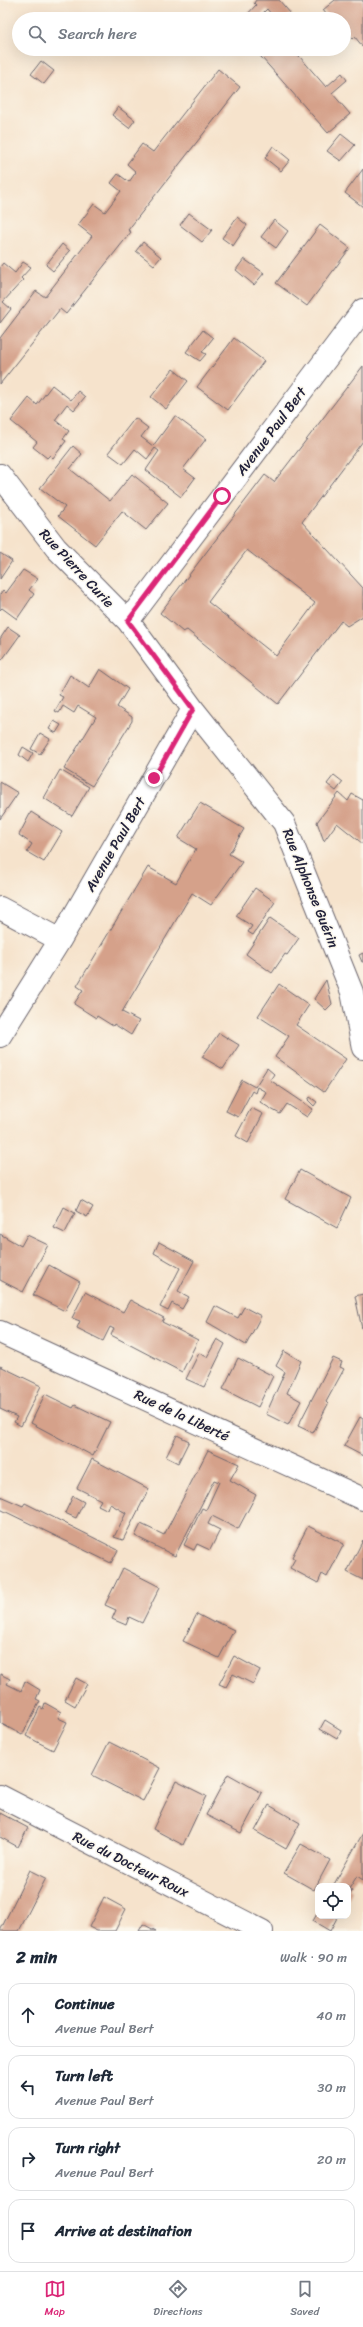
<!DOCTYPE html>
<html lang="en">
<head>
<meta charset="utf-8">
<style>
	:root { --surface:#fff; --page:#f2f2f3; --text:#1f2937; --muted:#747a83; --line:#e0e1e3; --accent:#db2777 }
	body { margin:0; font-family:Sriracha,sans-serif; background:var(--page); color:var(--text) }
	.controls { position:absolute; right:12px; bottom:12px; display:grid; overflow:hidden; border-radius:8px; box-shadow:0 4px 16px #0002 }
	.controls button { width:36px; height:36px; display:grid; place-items:center; padding:0; border:0; border-bottom:1px solid var(--line); background:var(--surface); color:var(--text); font:20px sans-serif }
	.stop { position:absolute; width:12px; height:12px; margin:-9px; border:3px solid #db2777; border-radius:50%; background:#fff }
	.stop.end { background:#db2777; border-color:#fff; box-shadow:0 1px 4px #0008 }
	.list { margin:0; padding:0; list-style:none }
	h2 { display:flex; justify-content:space-between; align-items:center; height:52px; margin:0; padding:0 16px; font-size:17px }
	h2 small { font-size:13px; font-weight:400; color:var(--muted) }
	.list li { display:grid; grid-template-columns:26px 1fr auto; gap:12px; align-items:center; box-sizing:border-box; height:64px; margin:0 8px 8px; padding:0 8px; border:1px solid var(--line); border-radius:12px }
	.list b { display:block; font-size:15px; white-space:nowrap }
	.list p { margin:0; font-size:13px; white-space:nowrap; color:var(--muted) }
	.list em { font-size:13px; font-style:normal; color:var(--muted) }
	.icon { flex:none; width:22px; height:22px; fill:none; stroke:currentColor; stroke-width:2; stroke-linecap:round; stroke-linejoin:round }
	.map { position:relative; flex:none; width:363px; height:1931px; overflow:hidden }
	.search { position:absolute; background:var(--surface); box-shadow:0 4px 16px #0002; left:12px; right:12px; top:12px; height:44px; display:flex; align-items:center; gap:10px; box-sizing:border-box; padding:0 14px; border-radius:22px; color:var(--muted); font-size:15px }
	.sheet { height:340px; background:var(--surface) }
	nav { display:flex; justify-content:space-around; align-items:center; box-sizing:border-box; height:56px; border-top:1px solid var(--line); background:var(--surface); font-size:11px; color:var(--muted) }
	nav a { display:grid; justify-items:center; gap:2px }
	nav .on { color:var(--accent) }
	.map>svg:first-child { display:block }
</style>
</head>
<body>
<div class="map">
<svg width="363" height="1931" viewBox="0 0 363 1931">
	<rect width="100%" height="100%" fill="#fbf7ec"/>
	<filter id="ink" filterUnits="userSpaceOnUse"><feTurbulence type="fractalNoise" baseFrequency=".025" numOctaves="2"/><feDisplacementMap in="SourceGraphic" scale="8" xChannelSelector="R" yChannelSelector="G"/><feConvolveMatrix kernelMatrix="1 2 1 2 8 2 1 2 1" color-interpolation-filters="sRGB"/></filter>
	<filter id="wash" filterUnits="userSpaceOnUse"><feTurbulence type="fractalNoise" baseFrequency=".012" numOctaves="4" result="noise"/><feDisplacementMap in="SourceGraphic" scale="16" xChannelSelector="R" yChannelSelector="G"/><feGaussianBlur stdDeviation="0.9" result="paint"/><feColorMatrix in="noise" values="0 0 0 0 0 0 0 0 0 0 0 0 0 0 0 0 0 1.4 0 .05"/><feComposite in="paint" operator="in"/></filter>
	<g filter="url(#wash)">
		<rect width="100%" height="100%" fill="#f6e3cc"/>
		<g id="blocks">
			<path fill="#d5a18a" fill-rule="evenodd" d="M256 0H279L291 14 284 19H275L267 9 262 14 266 19H243L256 5 254 3Z
				M335 0H363V47L355 37 353 39 344 29V19H330L323 10Z
				M254 49H293L326 87 342 73 347 80 332 93 350 114 328 133Z
				M41 61 54 71 44 84 31 74Z
				M218 69 240 87 128 230 131 232 66 314 60 309 0 384V338L36 291 45 297 92 236 78 225 94 204 105 212 121 191 111 183 118 174 129 182 136 172 127 164 142 144 153 152Z
				M118 107 135 120 129 128 112 115Z
				M341 134 355 145 341 161 327 151Z
				M273 146 290 160 281 171 265 158Z
				M363 169V207L345 193Z
				M189 213 212 230 202 242 180 225Z
				M237 217 247 225 233 246 222 238Z
				M274 220 288 231 276 248 261 237Z
				M320 225 350 248 307 306 276 283Z
				M143 242 161 257 154 265 136 251Z
				M62 244 70 251 53 271 46 265Z
				M244 259 264 273 254 285 236 270Z
				M23 262 31 267 21 278 23 280 3 302 11 309 0 323V267L3 263 15 273Z
				M203 330 213 338 202 352 206 354 200 361 186 352Z
				M234 338 264 361 228 410 197 387Z
				M363 366V441L302 522 363 588V616L347 626 341 621 278 704 187 630 183 632 160 613 265 475 274 482ZM247 550 315 603 276 656 208 602Z
				M173 369 188 381 166 409 151 397Z
				M52 385 71 400 78 391 85 397 74 410 67 404 55 420 69 431 63 439 66 441 53 458 50 455 47 458 33 447 37 442 11 421 29 398 37 405Z
				M175 416 206 439 183 469 195 478 181 497 146 470 159 451 155 448 147 459 135 449 123 464 108 453 135 418 148 428 141 437 153 446Z
				M73 446 82 454 70 469 110 501 132 474 168 503 146 530 122 511 95 545 58 516 65 507 40 488Z
				M0 553 12 561 0 579Z
				M23 570 38 579 29 590 34 594 17 619 2 608 0 610V594L3 590 6 593Z
				M8 627 20 635 2 660 0 659V639Z
				M100 669 128 689 117 707 132 717V721L92 786 64 769 96 717 78 706 74 713 63 706 59 713 55 711 63 697 59 695 70 675 89 688Z
				M54 721 61 725 56 733 49 729Z
				M40 733 50 739 40 754 31 749Z
				M23 747 33 753 28 762 19 755Z
				M60 770 89 787 72 816 44 798Z
				M334 775 343 782 336 791 327 784Z
				M0 782 18 793 0 819Z
				M339 793 348 801 352 794 363 800V844L337 823 324 841 317 822Z
				M200 803 244 829 229 854 242 862 211 905 192 893 122 1012 139 1021 131 1035 114 1024 113 1026 97 1016 96 1018 74 1004 83 990 77 986 148 867 176 883 196 849 178 838Z
				M31 812 62 832 44 862 27 852 32 844 19 835Z
				M255 888 275 902 253 935 248 932 252 926 236 916Z
				M270 918 299 938 287 955 285 954 272 973 246 954Z
				M363 953V962H362L359 955Z
				M326 980 332 1004 326 1010 314 999Z
				M279 984 309 1005 296 1025 346 1059 324 1092 275 1057 289 1036 258 1016Z
				M219 1033 239 1045 223 1069 202 1057Z
				M267 1068 274 1074 270 1080 313 1109 307 1117 287 1104 280 1114 271 1109 260 1102 266 1092 257 1087 255 1093 252 1091 238 1117 226 1111 242 1080 255 1087Z
				M310 1097 317 1102 314 1106 308 1100Z
				M251 1108 263 1114 248 1143 236 1136Z
				M300 1170 351 1198 337 1228 285 1199Z
				M81 1200 93 1207 87 1217 76 1211Z
				M64 1207 75 1213 65 1233 54 1228Z
				M0 1234 21 1246 27 1235 48 1245 23 1292 0 1280Z
				M159 1242 194 1261 178 1291 189 1297 182 1309 172 1303 168 1311 160 1307 180 1268 154 1253Z
				M49 1265 80 1282 65 1311 33 1295Z
				M85 1292 123 1312 130 1300 164 1318 162 1322 198 1340 182 1372 111 1335 114 1329 110 1327 103 1341 77 1328 80 1321 72 1318Z
				M363 1294V1329H362L355 1296Z
				M215 1306 238 1318 244 1307 261 1316 246 1345 207 1322Z
				M217 1339 225 1344 204 1387 186 1379 199 1353 207 1357Z
				M284 1351 301 1361 287 1393 301 1401 288 1425 266 1414 285 1372 276 1366Z
				M238 1358 273 1376 258 1407 223 1389Z
				M333 1358 342 1362 340 1367 344 1369 326 1402 328 1404 313 1433 298 1426Z
				M0 1366 41 1386 21 1426 14 1422 17 1417 0 1409Z
				M45 1394 73 1408 75 1405 110 1422 93 1456 31 1423Z
				M360 1417 363 1419V1456L344 1446Z
				M177 1435 189 1441 178 1463 166 1457Z
				M208 1450 239 1464 230 1480 256 1495 238 1529 212 1516 208 1524 220 1530 210 1550 197 1544 194 1550 184 1545 202 1508 206 1510 219 1482 214 1480 175 1556 135 1536 141 1524 164 1535Z
				M92 1459 149 1489 123 1540 114 1537 126 1513 110 1504 108 1510 98 1505 101 1500 77 1488Z
				M0 1496 23 1506 25 1503 118 1550 111 1563 0 1509Z
				M73 1496 84 1502 76 1518 65 1513Z
				M308 1526 344 1544 327 1577 322 1574 318 1583 290 1568 295 1559 292 1557Z
				M363 1540V1580L347 1572Z
				M123 1568 160 1587 142 1623 129 1617 126 1625 112 1619 116 1610 105 1605Z
				M197 1614 214 1623 215 1621 234 1630 219 1658 183 1641Z
				M234 1656 260 1670 253 1684 233 1674 226 1687 219 1684Z
				M0 1674 10 1679 7 1684 21 1691 25 1681 40 1690 36 1699 40 1701 22 1735 0 1723Z
				M76 1678 87 1684 75 1706 65 1700Z
				M45 1703 61 1712 58 1718 67 1722 53 1750 26 1736 40 1707 43 1709Z
				M325 1720 341 1730 337 1739 320 1729Z
				M109 1742 160 1768 143 1801 92 1775Z
				M228 1774 262 1793 241 1833 206 1815Z
				M176 1781 206 1796 183 1845 153 1829Z
				M269 1805 300 1823 286 1849 255 1831Z
				M0 1813 28 1828 18 1847 0 1837Z
				M363 1833V1880L357 1876 349 1889 352 1891 348 1899V1886H333Z
				M301 1844 330 1860 314 1890 284 1873Z
				M30 1870 46 1878 19 1931H0Z
				M104 1897 126 1909 115 1931H97L89 1927Z
				M318 1912V1916H338L330 1931 313 1921Z
				M143 1924 156 1931H139Z"/>
		</g>
	</g>
	<g filter="url(#ink)">
		<use href="#blocks" fill-opacity="0" stroke="#6c666e" stroke-width="1"/>
		<g fill="none" stroke-linecap="round" stroke-linejoin="round">
			<g stroke="#6c666e" stroke-width="24">
				<path id="minor" d="M0 475 56 548 128 621 193 709 60 940 0 1036
					M128 621 363 310
					M193 709 284 823 352 992 363 1048
					M0 908 60 940
					M0 1332 363 1499
					M0 1796 262 1931"/>
			</g>
			<use href="#minor" stroke="#fff" stroke-width="22"/>
		</g>
	</g>
	<g fill="none" stroke-linecap="round" stroke-linejoin="round" filter="url(#ink)">
		<path stroke="#db2777" stroke-width="5" d="M154 778 193 709 128 621 222 496"/>
	</g>
	<g text-anchor="middle" stroke-width="3" stroke-linejoin="round" paint-order="stroke">
		<g font-size="14" fill="#22223b" stroke="#fbf7ec">
			<text transform="translate(271 431) rotate(-53)" y="5">Avenue Paul Bert</text>
			<text transform="translate(77 568) rotate(47)" y="5">Rue Pierre Curie</text>
			<text transform="translate(115 844) rotate(-60)" y="5">Avenue Paul Bert</text>
			<text transform="translate(311 888) rotate(68)" y="5">Rue Alphonse Guérin</text>
			<text transform="translate(182 1415) rotate(25)" y="5">Rue de la Liberté</text>
			<text transform="translate(131 1864) rotate(27)" y="5">Rue du Docteur Roux</text>
		</g>
	</g>
</svg>
<div class="controls">
<button><svg class="icon" aria-label="locate" viewBox="0 0 24 24"><circle cx="12" cy="12" r="6"/><path d="M12 2v4M12 18v4M2 12h4M18 12h4"/></svg></button>
</div>
<div class="stop" style="left:222px;top:496px"></div>
<div class="stop end" style="left:154px;top:778px"></div>
<div class="search"><svg class="icon" aria-label="search" viewBox="0 0 24 24"><circle cx="10" cy="10" r="6"/><path d="M15 15l6 6"/></svg>Search here</div>
</div>
<section class="sheet">
<h2>2 min<small>Walk · 90 m</small></h2>
<ul class="list">
<li><svg class="icon" aria-label="ahead" viewBox="0 0 24 24"><path d="M12 20V5M6 11l6-6 6 6"/></svg><div><b>Continue</b><p>Avenue Paul Bert</p></div><em>40 m</em></li>
<li><svg class="icon" aria-label="left" viewBox="0 0 24 24"><path d="M17 20v-9H6M10 6l-5 5 5 5"/></svg><div><b>Turn left</b><p>Avenue Paul Bert</p></div><em>30 m</em></li>
<li><svg class="icon" aria-label="right" viewBox="0 0 24 24"><path d="M7 20v-9h11M14 6l5 5-5 5"/></svg><div><b>Turn right</b><p>Avenue Paul Bert</p></div><em>20 m</em></li>
<li><svg class="icon" aria-label="arrive" viewBox="0 0 24 24"><path d="M6 21V4h12l-3 4 3 4H6"/></svg><div><b>Arrive at destination</b></div></li>
</ul>
</section>
<nav>
<a class="on"><svg class="icon" aria-label="map" viewBox="0 0 24 24"><path d="M3 6l6-2 6 2 6-2v14l-6 2-6-2-6 2zM9 4v14M15 6v14"/></svg>Map</a>
<a><svg class="icon" aria-label="directions" viewBox="0 0 24 24"><path d="M12 3l9 9-9 9-9-9zM9 14v-3h6M13 9l2 2-2 2"/></svg>Directions</a>
<a><svg class="icon" aria-label="saved" viewBox="0 0 24 24"><path d="M7 4h10v16l-5-4-5 4z"/></svg>Saved</a>
</nav>
</body>
</html>
